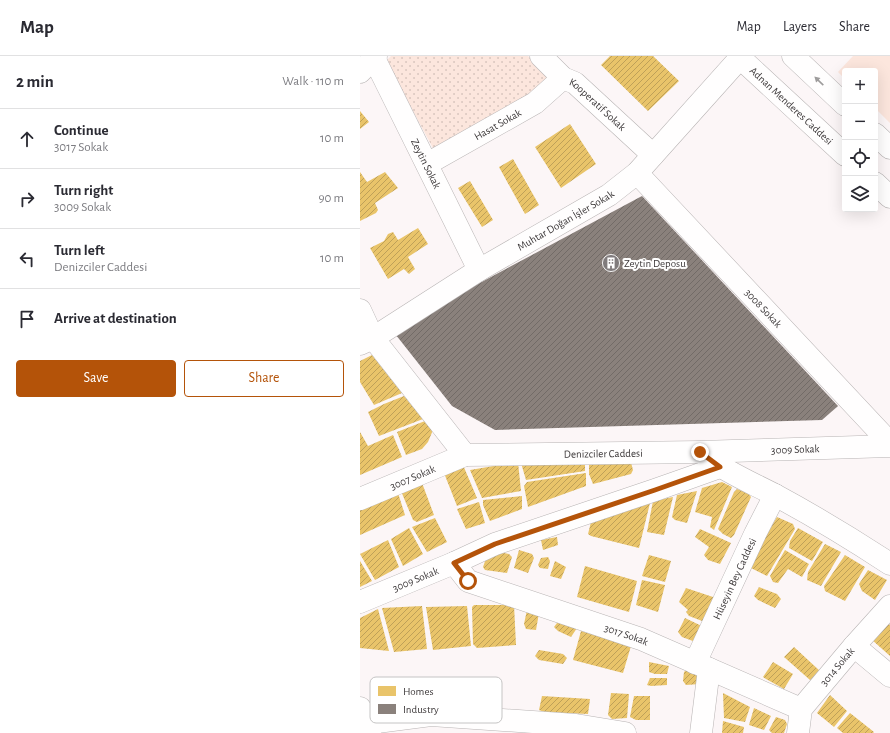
<!DOCTYPE html>
<html lang="en">
<head>
<meta charset="utf-8">
<style>
	:root { --surface:#fff; --page:#f2f2f3; --text:#2b2b33; --muted:#7c7c81; --line:#e1e1e2; --accent:#b45309 }
	body { margin:0; font-family:"Alegreya Sans",sans-serif; background:var(--page); color:var(--text) }
	.controls { position:absolute; right:12px; top:12px; display:grid; overflow:hidden; border-radius:4px; box-shadow:0 4px 16px #0002 }
	.controls button { width:36px; height:36px; display:grid; place-items:center; padding:0; border:0; border-bottom:1px solid var(--line); background:var(--surface); color:var(--text); font:20px sans-serif }
	.stop { position:absolute; width:12px; height:12px; margin:-9px; border:3px solid #b45309; border-radius:50%; background:#fff }
	.stop.end { background:#b45309; border-color:#fff; box-shadow:0 1px 4px #0008 }
	.list { margin:0; padding:0; list-style:none }
	h2 { display:flex; justify-content:space-between; align-items:center; height:52px; margin:0; padding:0 16px; font-size:17px }
	h2 small { font-size:13px; font-weight:400; color:var(--muted) }
	.list li { display:grid; grid-template-columns:26px 1fr auto; gap:12px; align-items:center; box-sizing:border-box; height:60px; padding:0 16px; border-top:1px solid var(--line) }
	.list b { display:block; font-size:15px; white-space:nowrap }
	.list p { margin:0; font-size:13px; white-space:nowrap; color:var(--muted) }
	.list em { font-size:13px; font-style:normal; color:var(--muted) }
	.actions { display:flex; gap:8px; padding:12px 16px }
	.actions a { flex:1; padding:9px 0; border:1px solid var(--accent); border-radius:4px; text-align:center; font-size:14px; color:var(--accent) }
	.actions .main { background:var(--accent); color:#fff }
	.icon { flex:none; width:22px; height:22px; fill:none; stroke:currentColor; stroke-width:2; stroke-linecap:round; stroke-linejoin:round }
	.map { position:relative; flex:none; width:530px; height:677px; overflow:hidden }
	header { display:flex; align-items:center; gap:24px; box-sizing:border-box; height:56px; padding:0 20px; background:var(--surface); border-bottom:1px solid var(--line) }
	header strong { font-size:19px }
	nav { display:flex; gap:22px; margin-inline-start:auto; font-size:14px }
	main { display:flex }
	aside { flex:1; background:var(--surface) }
	.map>svg:first-child { display:block }
</style>
</head>
<body>
<header>
<strong>Map</strong>
<nav><a>Map</a><a>Layers</a><a>Share</a></nav>
</header>
<main>
<aside>
<h2>2 min<small>Walk · 110 m</small></h2>
<ul class="list">
<li><svg class="icon" aria-label="ahead" viewBox="0 0 24 24"><path d="M12 20V5M6 11l6-6 6 6"/></svg><div><b>Continue</b><p>3017 Sokak</p></div><em>10 m</em></li>
<li><svg class="icon" aria-label="right" viewBox="0 0 24 24"><path d="M7 20v-9h11M14 6l5 5-5 5"/></svg><div><b>Turn right</b><p>3009 Sokak</p></div><em>90 m</em></li>
<li><svg class="icon" aria-label="left" viewBox="0 0 24 24"><path d="M17 20v-9H6M10 6l-5 5 5 5"/></svg><div><b>Turn left</b><p>Denizciler Caddesi</p></div><em>10 m</em></li>
<li><svg class="icon" aria-label="arrive" viewBox="0 0 24 24"><path d="M6 21V4h12l-3 4 3 4H6"/></svg><div><b>Arrive at destination</b></div></li>
</ul>
<div class="actions"><a class="main">Save</a><a>Share</a></div>
</aside>
<div class="map">
<svg width="530" height="677" viewBox="0 0 530 677">
	<defs>
		<pattern id="park-dots" width="8" height="8" patternUnits="userSpaceOnUse"><rect width="8" height="8" fill="#fce6dd"/><path d="M2 2h.1M6 6h.1" fill="none" stroke="#d9c6be" stroke-width="1.8" stroke-linecap="round"/></pattern>
		<pattern id="homes-hatch" width="6" height="6" patternUnits="userSpaceOnUse"><rect width="6" height="6" fill="#e9c46a"/><path d="M-1 1l2-2M0 6l6-6M5 7l2-2" fill="none" stroke="#bea058"/></pattern>
		<pattern id="industry-hatch" width="6" height="6" patternUnits="userSpaceOnUse"><rect width="6" height="6" fill="#8a817c"/><path d="M-1 1l2-2M0 6l6-6M5 7l2-2" fill="none" stroke="#726b67"/></pattern>
	</defs>
	<rect width="100%" height="100%" fill="#fcf6f7"/>
	<path fill="url(#park-dots)" d="M31 0H168L193 24 75 96 26 5Z"/>
	<path fill="#fce6dd" d="M493 0H530V67L515 52V15H485V23L478 16Z"/>
	<path fill="url(#homes-hatch)" d="M250 0H293L319 25 288 55 241 9Z
		M0 55 9 66 0 73Z
		M210 68 236 108 201 132 175 91Z
		M153 103 179 149 165 158 139 111Z
		M0 116 7 126 25 116 38 132 15 147 18 154 16 157 0 165Z
		M110 125 133 164 122 171 98 132Z
		M58 172 68 188 48 201 55 213 49 218 44 213 28 223 10 192 24 185 28 178 33 176 38 184Z
		M12 299 42 337 14 349 0 326V305Z
		M44 340 63 363 19 380 8 356 24 348Z
		M65 365 73 374 68 386 62 393 46 399 37 376Z
		M0 376 8 390 33 379 42 401 0 419Z
		M269 399 273 414 271 418 233 428 229 418V400Z
		M225 401V415L166 424 161 407Z
		M158 406 161 435 122 442 110 414Z
		M103 409 117 442 97 450 84 417Z
		M226 417V430L168 451 164 430 167 426Z
		M362 426 372 431 354 474 350 471 352 461 335 456 342 432Z
		M62 427 74 459 57 466 53 464 41 435Z
		M377 433 388 437 391 441 374 479 371 482 363 478 358 473 374 436Z
		M337 435 327 467 315 464 312 461 317 439Z
		M38 437 45 459 0 479V452Z
		M162 440V453L130 465 123 449V444Z
		M313 441 304 479 287 476 293 445Z
		M119 446 125 467 106 473 97 453Z
		M290 447 279 492 231 480 228 478 232 462Z
		M417 461 433 468 435 473 407 520 391 512V505Z
		M75 462 87 486 67 496 52 471Z
		M49 472 63 498 43 510 31 483Z
		M438 472 463 486 452 505 429 492 430 485Z
		M340 473 371 487 360 508 348 504 344 499 349 491 335 481Z
		M197 481 198 489 183 494 181 484Z
		M28 484 39 511 15 524 0 498Z
		M465 488 481 496 461 530 447 524 448 516Z
		M129 494 149 498 152 501 147 517 125 514 123 511Z
		M159 494 172 498 174 502 168 517 154 512Z
		M425 494 449 508 442 521 428 513 418 527 413 526 410 520Z
		M289 499 311 505 305 526 282 520Z
		M485 499 505 511 485 545 465 535 464 530Z
		M188 501 190 505 188 513 180 512 178 509 181 502Z
		M0 505 12 525 0 531Z
		M195 505 206 511 201 523 190 520Z
		M225 510 277 525 269 556 217 541Z
		M508 514 527 524 515 544 502 535 499 528Z
		M282 524 305 529 298 556 276 549Z
		M399 531 417 538 421 543 415 552 398 544 394 540Z
		M326 532 359 543 350 568 329 560 326 556 328 554 319 546Z
		M114 549H154L156 589 117 592 113 588 112 551Z
		M62 550 67 593 34 596 22 552Z
		M107 550 111 590 73 594 66 551Z
		M18 553 29 595 0 592V562Z
		M167 554 179 557 176 574 166 573 164 568Z
		M325 562 348 573 341 588 322 581 318 576Z
		M200 563 217 572 211 581 198 575 194 571Z
		M527 566 530 569V600L511 583Z
		M221 575 271 590 263 617 213 604Z
		M434 591 460 615 450 624 424 601Z
		M179 594 203 598 207 602 203 608 179 604 175 600Z
		M289 606 309 610 307 618H295L289 616Z
		M413 606 433 618 424 633 406 623 403 621Z
		M328 613 340 616V628L326 629 323 625 324 616Z
		M290 622H307V629L291 630 287 629Z
		M251 637 269 638 267 662 252 663 248 659Z
		M363 637 390 651 385 666 364 662Z
		M470 639 487 655 474 671 457 657Z
		M182 640 230 643 228 658 184 656 179 654Z
		M274 640H290V664H276L270 661Z
		M394 652 411 660 404 674 389 669Z
		M490 657 514 676 513 677H483L477 672Z
		M416 661 425 664 427 668 424 677H412L409 674Z
		M363 665 384 671 383 677H362Z"/>
	<path fill="url(#industry-hatch)" d="M282 140 478 350 462 364 135 374 92 350 32 274Z"/>
	<g fill="none" stroke-linecap="round" stroke-linejoin="round">
		<g stroke="#b8b4b4" stroke-width="23">
			<g id="street">
				<path id="s1" d="M13 0 119 214"/>
				<path id="s2" d="M181 0 203 22 215 27 293 99"/>
				<path d="M0 16 16 0"/>
				<path id="s3" d="M67 108 175 47 203 22"/>
				<path id="s4" d="M277 117 530 387"/>
				<path id="s5" d="M0 288 13 282 119 214 249 139 277 117 380 2"/>
				<path d="M348 402C368 417 392 427 415 439 454 460 492 483 530 508"/>
				<path id="s6" d="M0 443 105 399"/>
				<path id="s7" d="M94 507 108 525 281 583 441 653"/>
				<path id="s8" d="M0 546 94 507 135 488 295 434 360 411"/>
				<path d="M494 590 530 620"/>
				<path id="s9" d="M335 607 395 478 415 439"/>
				<path d="M0 652 10 667V677"/>
				<path d="M10 667 71 659 216 669 265 677"/>
				<path d="M341 677 349 613"/>
				<path id="s10" d="M438 677 441 653 494 590 530 550"/>
			</g>
		</g>
		<g stroke="#b8b4b4" stroke-width="23">
			<g id="secondary">
				<path id="s11" d="M0 254 13 282 105 399 340 396 530 390"/>
			</g>
		</g>
		<g stroke="#b8b4b4" stroke-width="23">
			<g id="primary">
				<path id="s12" d="M378 0 485 99"/>
				<path d="M433 0 485 49"/>
				<path d="M515 78 530 92"/>
				<path d="M515 127 530 141"/>
			</g>
		</g>
		<use href="#street" stroke="#fffefe" stroke-width="22"/>
		<use href="#secondary" stroke="#fffefe" stroke-width="22"/>
		<use href="#primary" stroke="#fffefe" stroke-width="22"/>
	</g>
	<defs><path id="oneway-solid" d="M-6-.8H1V-3.2L6.5 0L1 3.2V.8H-6Z"/></defs>
	<use fill="#9e9c9c" href="#oneway-solid" transform="translate(459 25) rotate(-136)"/>
	<g fill="none" stroke-linecap="round" stroke-linejoin="round">
		<path stroke="#b45309" stroke-width="5" d="M108 525 94 507 135 488 295 434 360 411 340 396"/>
	</g>
	<defs>
		<g id="building-disc" transform="scale(0.9)"><circle r="9.5" fill="#807b7c" stroke="#fff"/><path d="M-4-6H4V6H1V3H-1V6H-4ZM-2.5-4.3h1.7v1.8h-1.7ZM.8-4.3h1.7v1.8H.8ZM-2.5-1h1.7V.8h-1.7ZM.8-1h1.7V.8H.8Z" fill="#fff"/></g>
	</defs>
	<g fill-rule="evenodd">
		<use href="#building-disc" x="251" y="207"/>
	</g>
	<g text-anchor="middle" stroke-width="4" stroke-linejoin="round" paint-order="stroke">
		<g font-size="11" fill="#3d393a" stroke="#fff">
			<text dy="4" stroke="none"><textPath href="#s2" startOffset="75">Kooperatif Sokak</textPath></text>
			<text dy="4" stroke="none"><textPath href="#s12" startOffset="73">Adnan Menderes Caddesi</textPath></text>
			<text dy="4" stroke="none"><textPath href="#s3" startOffset="81">Hasat Sokak</textPath></text>
			<text dy="4" stroke="none"><textPath href="#s1" startOffset="120">Zeytin Sokak</textPath></text>
			<text dy="4" stroke="none"><textPath href="#s5" startOffset="240">Muhtar Doğan İşler Sokak</textPath></text>
			<text dy="4" stroke="none"><textPath href="#s4" startOffset="185">3008 Sokak</textPath></text>
			<text dy="4" stroke="none"><textPath href="#s11" startOffset="510">3009 Sokak</textPath></text>
			<text dy="4" stroke="none"><textPath href="#s11" startOffset="318">Denizciler Caddesi</textPath></text>
			<text dy="4" stroke="none"><textPath href="#s6" startOffset="57">3007 Sokak</textPath></text>
			<text dy="4" stroke="none"><textPath href="#s8" startOffset="60">3009 Sokak</textPath></text>
			<text dy="4" stroke="none"><textPath href="#s9" startOffset="93">Hüseyin Bey Caddesi</textPath></text>
			<text dy="4" stroke="none"><textPath href="#s7" startOffset="190">3017 Sokak</textPath></text>
			<text dy="4" stroke="none"><textPath href="#s10" startOffset="80">3014 Sokak</textPath></text>
		</g>
		<g font-size="11" fill="#3d393a" stroke="#fff" text-anchor="start">
			<text x="264" y="211">Zeytin Deposu</text>
		</g>
	</g>
	<rect x="10" y="621" width="132" height="46" rx="6" fill="#fff" stroke="#c5c4c4" stroke-width="1"/>
	<rect x="18" y="630" width="18" height="10" fill="#e9c46a"/>
	<rect x="18" y="648" width="18" height="10" fill="#8a817c"/>
	<g font-size="11" fill="#3d393a">
		<text x="43" y="639">Homes</text>
		<text x="43" y="657">Industry</text>
	</g>
</svg>
<div class="controls">
<button>+</button>
<button>−</button>
<button><svg class="icon" aria-label="locate" viewBox="0 0 24 24"><circle cx="12" cy="12" r="6"/><path d="M12 2v4M12 18v4M2 12h4M18 12h4"/></svg></button>
<button><svg class="icon" aria-label="layers" viewBox="0 0 24 24"><path d="M12 4l9 5-9 5-9-5zM3 14l9 5 9-5"/></svg></button>
</div>
<div class="stop" style="left:108px;top:525px"></div>
<div class="stop end" style="left:340px;top:396px"></div>
</div>
</main>
</body>
</html>
